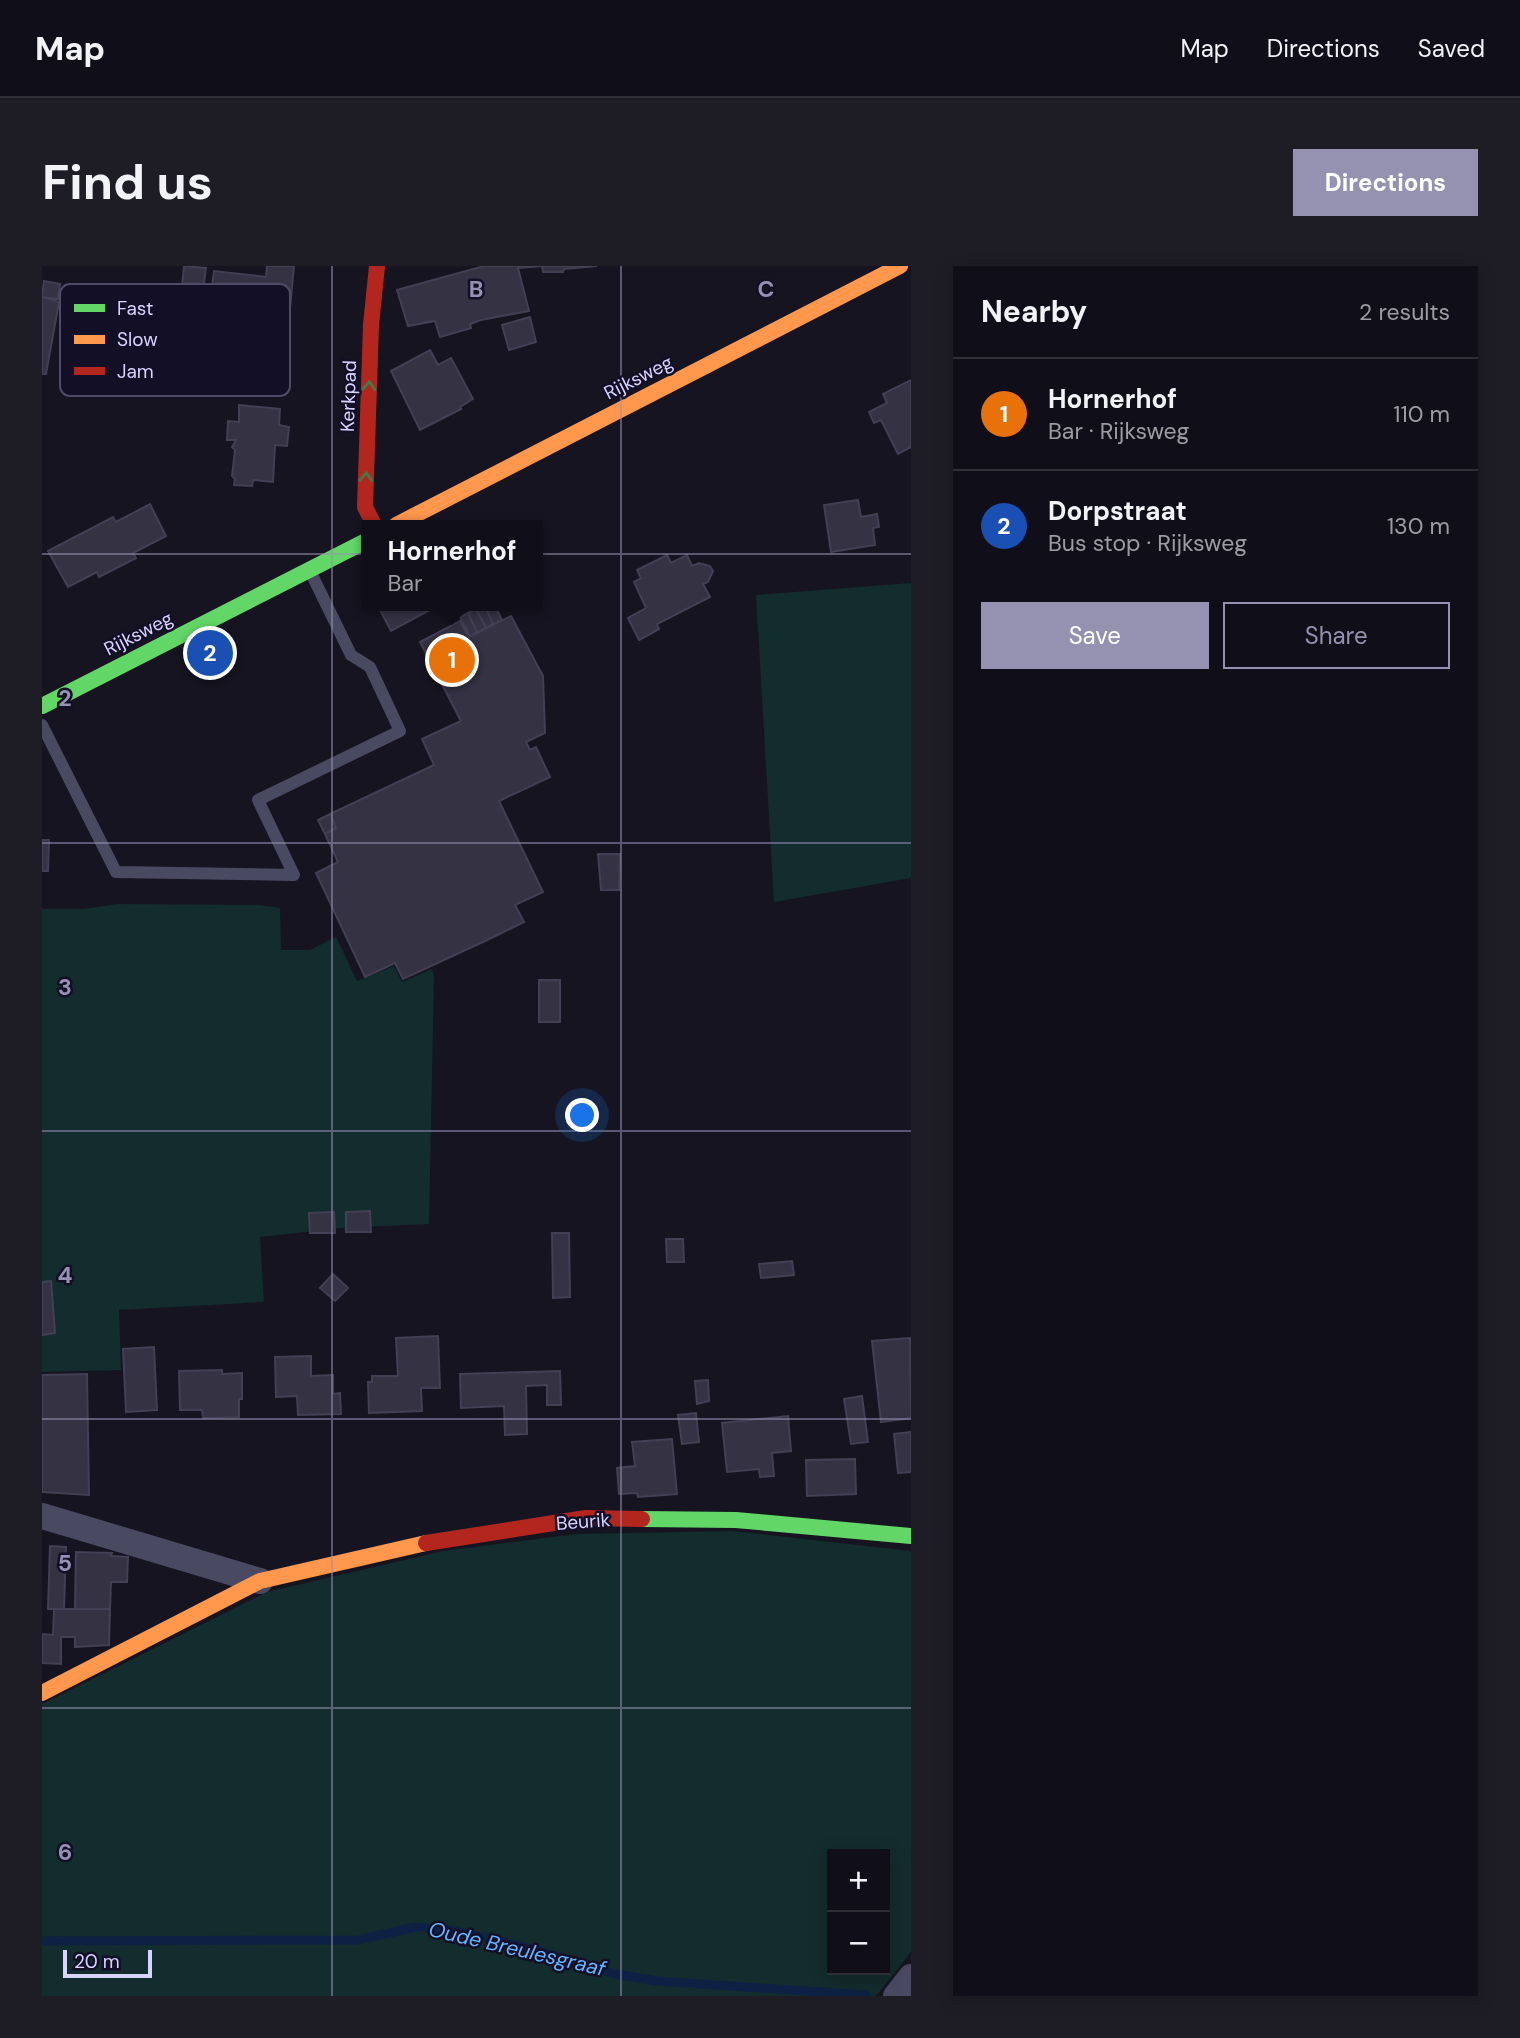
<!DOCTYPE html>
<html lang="en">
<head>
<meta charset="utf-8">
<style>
	:root { --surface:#100f19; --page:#1e1d26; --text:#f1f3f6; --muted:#9c9ca2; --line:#302f38; --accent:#9591b1 }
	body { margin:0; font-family:"DM Sans",sans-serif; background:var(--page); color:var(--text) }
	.controls { position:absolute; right:21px; bottom:21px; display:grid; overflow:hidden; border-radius:0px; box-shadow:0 4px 18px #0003 }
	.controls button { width:63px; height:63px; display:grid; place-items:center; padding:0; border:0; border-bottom:2px solid var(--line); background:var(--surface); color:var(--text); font:35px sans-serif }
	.scale { position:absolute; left:21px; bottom:18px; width:89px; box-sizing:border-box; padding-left:7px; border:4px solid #d9d4ff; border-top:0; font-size:19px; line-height:24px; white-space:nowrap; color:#d9d4ff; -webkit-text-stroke:5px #130f26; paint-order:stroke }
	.you { position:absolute; left:541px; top:850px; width:24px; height:24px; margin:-18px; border:5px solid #fff; border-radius:50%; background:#1a73e8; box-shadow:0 0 0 10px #1a73e833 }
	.badge { display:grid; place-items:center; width:46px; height:46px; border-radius:50%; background:var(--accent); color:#fff; font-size:23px; font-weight:700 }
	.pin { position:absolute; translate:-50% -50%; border:4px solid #fff; box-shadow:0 2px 7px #0006 }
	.popup { position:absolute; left:319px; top:254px; width:182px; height:91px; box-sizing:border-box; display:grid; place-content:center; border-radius:0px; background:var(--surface); filter:drop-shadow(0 2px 5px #0005); font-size:23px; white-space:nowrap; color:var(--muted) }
	.popup b { font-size:26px; color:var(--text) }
	.popup::after { content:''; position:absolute; left:50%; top:100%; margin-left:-14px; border:14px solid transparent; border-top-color:var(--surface) }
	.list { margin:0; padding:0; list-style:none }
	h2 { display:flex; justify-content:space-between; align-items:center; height:91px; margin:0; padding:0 28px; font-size:30px }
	h2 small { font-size:23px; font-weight:400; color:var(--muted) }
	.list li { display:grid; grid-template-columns:46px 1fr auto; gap:21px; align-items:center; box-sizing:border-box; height:112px; padding:0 28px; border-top:2px solid var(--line) }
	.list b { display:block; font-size:26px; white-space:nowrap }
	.list p { margin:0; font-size:23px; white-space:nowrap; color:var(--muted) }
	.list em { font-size:23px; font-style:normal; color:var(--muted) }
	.actions { display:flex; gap:14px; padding:21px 28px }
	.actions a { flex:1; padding:16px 0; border:2px solid var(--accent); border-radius:0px; text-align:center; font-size:24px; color:var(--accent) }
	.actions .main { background:var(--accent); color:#fff }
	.map { position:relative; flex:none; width:869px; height:1730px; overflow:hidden; border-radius:0px }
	header { display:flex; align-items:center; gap:42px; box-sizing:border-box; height:98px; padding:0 35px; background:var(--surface); border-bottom:2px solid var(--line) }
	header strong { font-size:33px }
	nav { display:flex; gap:38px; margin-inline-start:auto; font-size:24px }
	.intro { display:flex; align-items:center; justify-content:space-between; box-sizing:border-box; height:168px; padding:0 42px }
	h1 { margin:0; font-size:49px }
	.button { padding:18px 32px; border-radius:0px; background:var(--accent); color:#fff; font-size:24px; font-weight:700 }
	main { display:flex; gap:42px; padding:0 42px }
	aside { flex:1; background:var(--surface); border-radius:0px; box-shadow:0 4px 18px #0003 }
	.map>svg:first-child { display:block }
</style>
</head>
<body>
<header>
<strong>Map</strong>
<nav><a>Map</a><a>Directions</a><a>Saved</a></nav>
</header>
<div class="intro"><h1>Find us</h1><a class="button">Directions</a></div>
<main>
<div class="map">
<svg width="869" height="1730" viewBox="0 0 869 1730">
	<rect width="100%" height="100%" fill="#161421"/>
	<path fill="#132c2d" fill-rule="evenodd" d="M869 317V612L732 636 714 329Z
		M76 638 216 639 238 642 239 684H268L294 671 315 715 352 700 360 716 390 703 392 710 387 958 299 962 218 971 222 1036 77 1044 79 1104 0 1106V643H41Z
		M690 1265 869 1285V1686L834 1730H0V1438L225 1326 401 1285 535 1268ZM790 1588H843V1704H790Z"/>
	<path fill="#0d2144" d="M100 29 135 33 133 50 98 46Z"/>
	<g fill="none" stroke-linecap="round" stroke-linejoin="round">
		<path stroke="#0d2144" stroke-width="9" d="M0 1675 316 1674 374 1661 407 1664 487 1682 573 1708 615 1715 824 1729"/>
	</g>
	<path fill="#343243" stroke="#433f54" stroke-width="2" d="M142 0 164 2 161 24 140 21Z
		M225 0H252L247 53 238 52 236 69 211 66 213 49H204L206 25 170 21 172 5 224 11Z
		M442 0H555L522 3 521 6H501L500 0 476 2 487 45 439 54 428 58 429 62 398 71 393 55 366 60 355 24Z
		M2 15 18 18 16 33 0 31Z
		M0 31 17 36 4 108H0Z
		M488 51 494 76 467 84 460 59Z
		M388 84 396 99 409 92 431 133 418 141 419 143 378 164 349 105Z
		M869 114V181L856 188 839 154 832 157 827 146 845 137 841 128Z
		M197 139 238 143 237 159 247 161 245 180 233 179 231 216 211 214 210 220 192 219 193 213 190 210 193 184 190 181 194 174H185L186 155 197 156Z
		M816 234 819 251 835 248 837 261 831 262 833 279 789 286 782 239Z
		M108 238 124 270 91 287 94 292 57 311 55 306 26 321 6 285 71 251 74 256Z
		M625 289 629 297 645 289 650 300 657 297 668 300 671 305 666 316 661 318 668 331 615 358 617 363 597 374 586 352 604 342 592 316 599 312 595 304Z
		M336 340H395L349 365Z
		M443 340H453L460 354 451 358Z
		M443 340 451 358 444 362 434 343Z
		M434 343 444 362 435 366 426 347Z
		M426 347 435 366 428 370 418 351Z
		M469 350 501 410 503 467 484 476 488 484 494 481 508 511 457 535 501 626 473 639 482 656 443 675 361 713 353 697 323 711 274 607 296 596 283 568 294 562 288 548 392 499 380 473 419 455 378 376 418 355 427 371Z
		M288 548 294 562 283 568 276 554Z
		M0 574H7L6 605H0Z
		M556 588H578L577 624H559Z
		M497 714H518V756H497Z
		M328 945 329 966H304V946Z
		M292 946 293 967H268L267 947Z
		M510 967H527L528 1031 511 1032Z
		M624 973H641L642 996H625Z
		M750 995 752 1009 719 1012 717 998Z
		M291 1008 306 1022 293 1035 278 1022Z
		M9 1015 13 1067 0 1069V1016Z
		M396 1070 398 1122H379L380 1145 327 1147 326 1116H330V1110H356L354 1072Z
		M868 1072 869 1152 839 1156 830 1075Z
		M112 1081 115 1144 84 1146 81 1083Z
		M269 1090V1110L291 1109V1128L298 1127 299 1148 256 1149 255 1130 234 1131 233 1091Z
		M180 1104V1108L200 1107V1133H197V1151L161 1152 160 1144H138L137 1105Z
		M518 1105 519 1139H505V1119L484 1120 485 1168 463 1169 462 1140 419 1142 418 1108Z
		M45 1108 47 1229 0 1226V1109Z
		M666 1114 667 1135 655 1138 653 1115Z
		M820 1130 826 1176 809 1178 802 1133Z
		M654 1147 657 1176 640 1178 636 1149Z
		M746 1150 749 1185 730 1187 732 1210 718 1211 717 1203 685 1206 680 1157Z
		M869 1166V1206L856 1207 852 1168Z
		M630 1173 635 1228 596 1231 595 1227 577 1228 575 1202 593 1200 590 1176Z
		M813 1193 814 1228 765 1230 764 1194Z
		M8 1280 24 1281 22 1343H6Z
		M34 1286 70 1287 69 1290 86 1291 85 1316H69L68 1343H33Z
		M12 1343H68L67 1379 33 1381V1371H19V1398L0 1397V1368L11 1369Z"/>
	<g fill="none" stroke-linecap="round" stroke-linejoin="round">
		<path stroke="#4a4962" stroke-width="12" d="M0 459 74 606 252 609 216 534 358 465 328 401 309 389 269 307"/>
		<path stroke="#4a4962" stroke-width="26" d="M0 1250 218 1315
			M854 1730 869 1711"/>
		<path stroke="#63d668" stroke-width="16" d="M0 440 324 275
			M600 1253 694 1254 869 1270"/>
		<path stroke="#ff974d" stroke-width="16" d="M354 259 858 0
			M0 1427 218 1315 384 1277"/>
		<path stroke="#b3261e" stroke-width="16" d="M332 259 323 241 329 59 335 0
			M384 1277 544 1252 600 1253"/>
	</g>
	<defs><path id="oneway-chevron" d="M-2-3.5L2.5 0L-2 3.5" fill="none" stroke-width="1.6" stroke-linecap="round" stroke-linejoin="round" transform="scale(1.75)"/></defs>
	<g stroke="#3f7c4a">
		<use href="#oneway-chevron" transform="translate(327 120) rotate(-88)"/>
		<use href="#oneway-chevron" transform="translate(324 211) rotate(-88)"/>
	</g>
	<path fill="none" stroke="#9591b1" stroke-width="2" stroke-opacity="0.55" d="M290 0V1730M579 0V1730M0 288H869M0 577H869M0 865H869M0 1153H869M0 1442H869"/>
	<g text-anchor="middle" stroke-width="5" stroke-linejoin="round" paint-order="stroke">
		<g font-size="19" fill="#d9d4ff" stroke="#130f26">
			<text transform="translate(596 111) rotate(-27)" y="7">Rijksweg</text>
			<text transform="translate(306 130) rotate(-88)" y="7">Kerkpad</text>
			<text transform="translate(96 367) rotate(-27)" y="7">Rijksweg</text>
			<text transform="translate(541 1255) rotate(-4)" y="7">Beurik</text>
		</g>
		<g font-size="21" font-style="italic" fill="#62b6ff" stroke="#130f26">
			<text transform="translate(475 1683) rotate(13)" y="7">Oude Breulesgraaf</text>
		</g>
	</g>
	<rect x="18" y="18" width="230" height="112" rx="10" fill="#130f26" stroke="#4e4a67" stroke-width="2"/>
	<rect x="32" y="38" width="31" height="8" fill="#63d668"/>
	<rect x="32" y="69" width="31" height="9" fill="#ff974d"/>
	<rect x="32" y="101" width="31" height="8" fill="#b3261e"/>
	<g font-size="19" fill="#d9d4ff">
		<text x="75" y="49">Fast</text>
		<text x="75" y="80">Slow</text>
		<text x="75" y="112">Jam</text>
	</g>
	<g font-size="23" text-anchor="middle" font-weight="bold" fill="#9591b1" stroke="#130f26" stroke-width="5" stroke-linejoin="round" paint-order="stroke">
		<text x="434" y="31">B</text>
		<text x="724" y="31">C</text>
		<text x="23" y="440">2</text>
		<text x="23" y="729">3</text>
		<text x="23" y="1017">4</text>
		<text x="23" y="1305">5</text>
		<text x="23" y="1594">6</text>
	</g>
</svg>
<div class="controls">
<button>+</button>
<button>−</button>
</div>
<div class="scale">20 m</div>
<div class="you"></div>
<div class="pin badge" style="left:410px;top:394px;background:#e8710a">1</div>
<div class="popup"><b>Hornerhof</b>Bar</div>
<div class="pin badge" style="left:168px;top:387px;background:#1a4fb4">2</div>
</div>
<aside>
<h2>Nearby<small>2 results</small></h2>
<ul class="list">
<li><span class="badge" style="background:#e8710a">1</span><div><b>Hornerhof</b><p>Bar · Rijksweg</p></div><em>110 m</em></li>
<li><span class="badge" style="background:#1a4fb4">2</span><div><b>Dorpstraat</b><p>Bus stop · Rijksweg</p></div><em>130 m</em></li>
</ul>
<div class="actions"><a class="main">Save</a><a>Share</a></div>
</aside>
</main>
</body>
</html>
